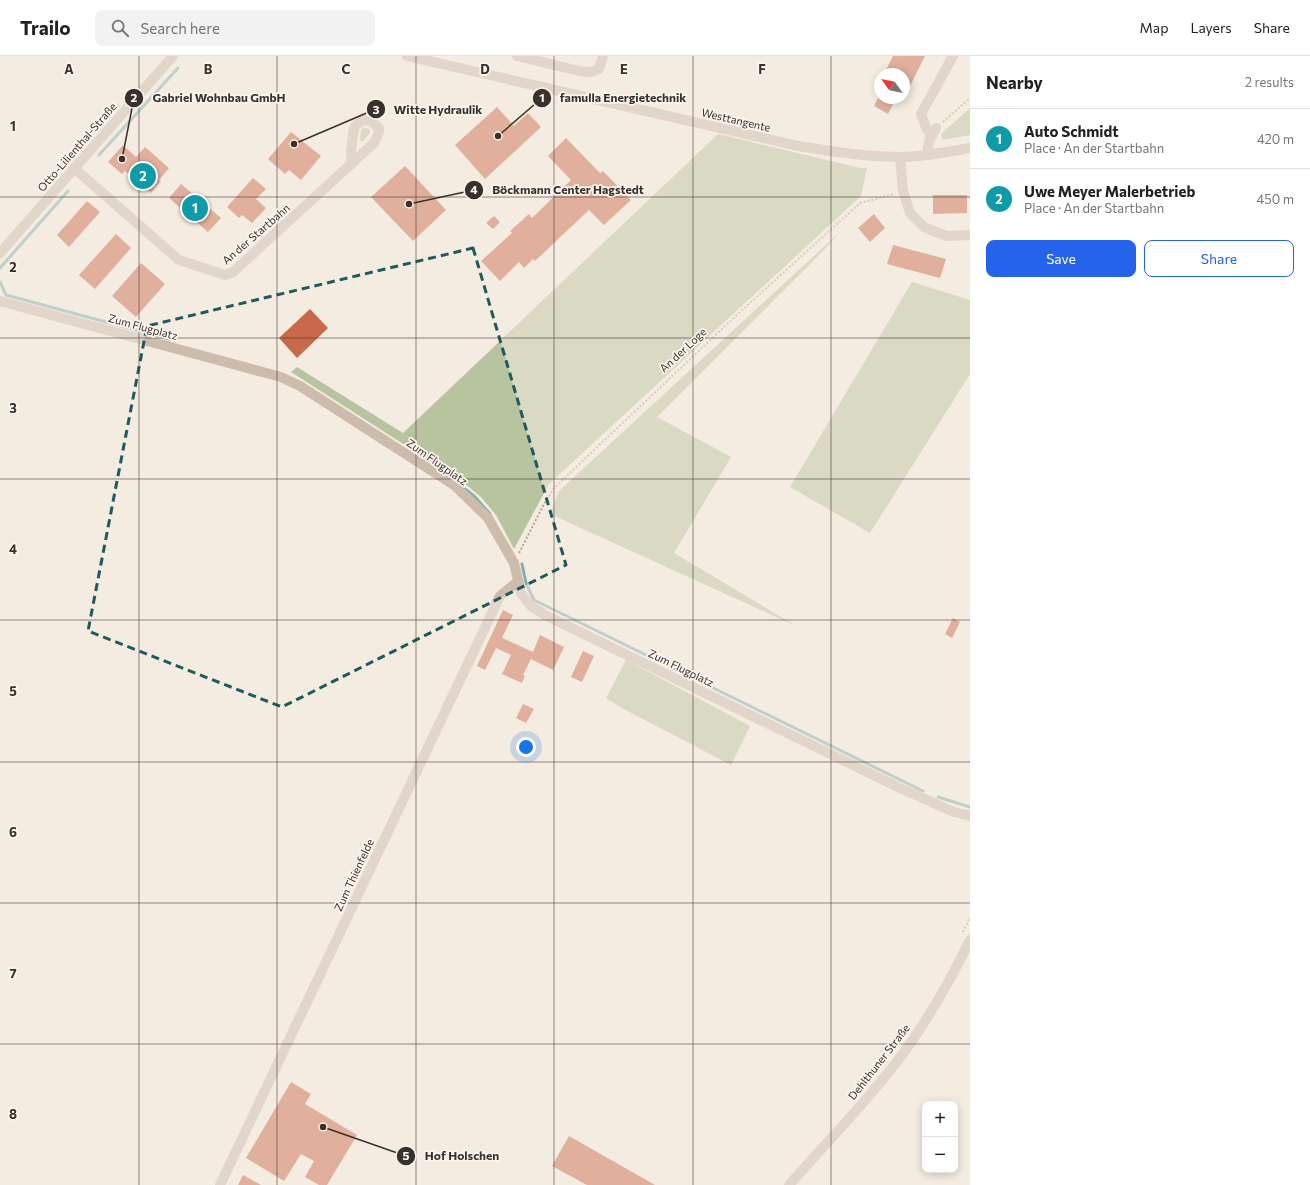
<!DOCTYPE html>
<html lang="en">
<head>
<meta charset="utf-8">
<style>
	:root { --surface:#fff; --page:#f2f2f2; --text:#202124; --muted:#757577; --line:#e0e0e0; --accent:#2563eb }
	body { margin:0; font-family:Commissioner,sans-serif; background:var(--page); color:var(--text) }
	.controls { position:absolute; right:12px; bottom:12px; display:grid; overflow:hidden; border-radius:8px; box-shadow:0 2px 10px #0003 }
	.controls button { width:36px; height:36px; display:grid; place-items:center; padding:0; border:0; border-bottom:1px solid var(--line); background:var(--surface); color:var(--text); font:20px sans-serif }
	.compass { position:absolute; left:874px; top:12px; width:36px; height:36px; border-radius:50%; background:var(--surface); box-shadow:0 2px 10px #0003; rotate:303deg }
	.you { position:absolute; left:526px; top:691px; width:14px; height:14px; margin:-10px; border:3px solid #fff; border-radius:50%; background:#1a73e8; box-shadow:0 0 0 6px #1a73e833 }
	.badge { display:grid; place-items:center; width:26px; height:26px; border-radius:50%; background:var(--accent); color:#fff; font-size:13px; font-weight:700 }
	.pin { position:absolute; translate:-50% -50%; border:2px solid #fff; box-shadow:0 1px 4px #0006 }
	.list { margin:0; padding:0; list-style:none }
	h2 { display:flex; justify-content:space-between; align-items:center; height:52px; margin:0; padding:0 16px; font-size:17px }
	h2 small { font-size:13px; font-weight:400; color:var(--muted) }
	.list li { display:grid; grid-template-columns:26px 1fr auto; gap:12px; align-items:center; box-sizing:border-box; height:60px; padding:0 16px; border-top:1px solid var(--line) }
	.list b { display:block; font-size:15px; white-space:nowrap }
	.list p { margin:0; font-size:13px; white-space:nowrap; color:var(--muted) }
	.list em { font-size:13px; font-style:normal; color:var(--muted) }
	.actions { display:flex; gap:8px; padding:12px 16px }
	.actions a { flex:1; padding:9px 0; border:1px solid var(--accent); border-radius:8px; text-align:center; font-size:14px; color:var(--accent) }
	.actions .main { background:var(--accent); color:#fff }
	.icon { flex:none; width:22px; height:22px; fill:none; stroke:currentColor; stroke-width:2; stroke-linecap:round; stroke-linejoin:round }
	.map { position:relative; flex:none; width:970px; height:1129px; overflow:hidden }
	header { display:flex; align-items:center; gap:24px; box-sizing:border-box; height:56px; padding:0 20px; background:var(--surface); border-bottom:1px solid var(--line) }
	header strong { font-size:19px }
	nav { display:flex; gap:22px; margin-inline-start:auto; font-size:14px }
	.search { width:280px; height:36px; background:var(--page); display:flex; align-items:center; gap:10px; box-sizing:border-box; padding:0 14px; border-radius:8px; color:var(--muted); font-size:15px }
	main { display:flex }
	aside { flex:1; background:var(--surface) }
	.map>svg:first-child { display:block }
</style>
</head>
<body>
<header>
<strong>Trailo</strong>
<div class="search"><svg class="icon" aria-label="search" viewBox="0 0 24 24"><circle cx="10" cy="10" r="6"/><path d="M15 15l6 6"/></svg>Search here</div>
<nav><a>Map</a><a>Layers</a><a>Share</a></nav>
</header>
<main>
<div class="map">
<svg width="970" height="1129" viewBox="0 0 970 1129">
	<rect width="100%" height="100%" fill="#f4ebe1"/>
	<path fill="#b8c4a0" d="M970 52V79L943 84 941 78Z
		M364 71 370 74V77L362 86 360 84 361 74Z
		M718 78 860 112H867L861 140 549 428 514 493 496 459 481 441 464 427 291 316 297 311 403 377Z
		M841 175 819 199 657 361 731 401 674 497 796 570 550 458 559 435Z
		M912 226 970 244V318L870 477 790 431Z
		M626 604 750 670 731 709 622 652 606 642Z"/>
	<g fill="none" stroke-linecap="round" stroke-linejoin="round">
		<path stroke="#7fb0b2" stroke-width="3" d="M99 99 178 12
			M0 212 68 135
			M0 226 6 239 169 283
			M465 433 474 440 490 458
			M522 508 526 527 534 544 923 735
			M938 741 970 751"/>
	</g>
	<path fill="#c8694b" d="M893 0H925L904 42V18H884Z
		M878 42H896L888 58 874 50Z
		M497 51 514 70 528 57 541 71 485 123 455 89Z
		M291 76 321 100 301 124 289 114 285 118 268 103Z
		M566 82 600 117 603 115 631 144 604 169 589 154 535 205 533 203 524 212 519 206 500 225 481 205 512 177 510 175 529 158 532 162 571 124 548 100Z
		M123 89 136 101 145 91 169 112 159 124 161 125 151 137 125 115 122 118 108 106Z
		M405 110 446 154 413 185 371 141Z
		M253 122 266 133 256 143 266 152 252 167 242 159 239 162 227 151Z
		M181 128 221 162 208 176 169 142Z
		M933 139H967V157L933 158Z
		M87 145 100 156 69 191 57 179Z
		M874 158 885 172 870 186 858 172Z
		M494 160 500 166 493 173 486 167Z
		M116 178 131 192 95 233 79 219Z
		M893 189 946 203 940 222 887 208Z
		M141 207 165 228 136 261 112 240Z
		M310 253 328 272 297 302 279 282Z
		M503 554 513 559 502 582 533 596 540 579 564 591 553 614 531 603 523 619 525 620 522 627 502 618 511 599 496 592 485 614 477 610Z
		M953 562 960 566 952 582 945 578Z
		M583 595 594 600 582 626 571 621Z
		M523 648 534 653 526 667 516 662Z
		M291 1026 311 1038 305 1048 357 1079 327 1129H319L305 1121 314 1105 301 1098 284 1125 246 1102Z
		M569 1080 655 1129H587L552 1110Z
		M243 1119 261 1129H238Z"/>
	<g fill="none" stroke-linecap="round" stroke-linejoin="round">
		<path stroke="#b9a596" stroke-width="2" stroke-dasharray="2 2" stroke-linecap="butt" d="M943 66 970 42
			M519 497 544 448 554 432 740 256 860 147 894 138
			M963 876 970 861"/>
		<path stroke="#cdbbac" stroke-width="10" d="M407 0 798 90C832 95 866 101 900 101 923 101 947 96 970 92
			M517 0 579 15C586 16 592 17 599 13L603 0
			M932 80 927 74 921 58 953 0
			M927 99 929 85 936 72
			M900 101 903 135 910 157 924 171 946 180 970 179
			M74 112 179 204 225 219 233 216 374 87 379 76V72L371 65 363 64 356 69 354 72 351 95 352 108
			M0 197 173 0
			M0 245 281 321 300 330 454 429 488 462 514 507 521 537 531 550 545 559 900 732 954 756 970 760
			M220 1129 500 540 517 526
			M789 1129C828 1085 870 1042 905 995 930 960 951 923 970 884"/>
	</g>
	<path d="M0 0H970V1129H0ZM473 192 566 509 282 651 88 575 147 270Z" fill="#f4ebe1" fill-opacity=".55" fill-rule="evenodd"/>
	<path fill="none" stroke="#1f5a5e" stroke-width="3" stroke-dasharray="8 5" stroke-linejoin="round" d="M473 192 566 509 282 651 88 575 147 270Z"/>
	<path fill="none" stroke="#3b302b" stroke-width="1" stroke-opacity="0.55" d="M139 0V1129M277 0V1129M416 0V1129M554 0V1129M693 0V1129M831 0V1129M0 141H970M0 282H970M0 423H970M0 564H970M0 706H970M0 847H970M0 988H970"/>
	<g text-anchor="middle" stroke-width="3.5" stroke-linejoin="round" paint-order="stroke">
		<g font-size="11" fill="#3b302b" stroke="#fbf5ee">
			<text transform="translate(736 64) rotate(13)" y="4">Westtangente</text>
			<text transform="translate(77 91) rotate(-49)" y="4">Otto-Lilienthal-Straße</text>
			<text transform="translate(256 178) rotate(-41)" y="4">An der Startbahn</text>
			<text transform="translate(143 271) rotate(15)" y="4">Zum Flugplatz</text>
			<text transform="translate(683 294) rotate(-43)" y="4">An der Loge</text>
			<text transform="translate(437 406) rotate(35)" y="4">Zum Flugplatz</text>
			<text transform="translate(681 612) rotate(26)" y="4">Zum Flugplatz</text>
			<text transform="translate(354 819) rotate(-65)" y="4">Zum Thienfelde</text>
			<text transform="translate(879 1006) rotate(-52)" y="4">Dehlthuner Straße</text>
		</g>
	</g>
	<g font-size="13" text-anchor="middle" font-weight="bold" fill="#3b302b" stroke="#fbf5ee" stroke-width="3.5" stroke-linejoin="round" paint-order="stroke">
		<text x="69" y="18">A</text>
		<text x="208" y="18">B</text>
		<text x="346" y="18">C</text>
		<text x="485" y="18">D</text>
		<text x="624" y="18">E</text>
		<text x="762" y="18">F</text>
		<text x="13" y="75">1</text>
		<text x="13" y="216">2</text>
		<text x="13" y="357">3</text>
		<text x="13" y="498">4</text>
		<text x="13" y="640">5</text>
		<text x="13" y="781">6</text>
		<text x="13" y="922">7</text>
		<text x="13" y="1063">8</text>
	</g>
	<path fill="none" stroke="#3b302b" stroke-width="1.5" d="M498 80L542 42M122 103L134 42M294 88L376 53M409 148L474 134M323 1071L406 1100"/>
	<g fill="#3b302b" stroke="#fbf5ee" stroke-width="1.5">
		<circle cx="498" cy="80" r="4"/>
		<circle cx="122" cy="103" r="4"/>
		<circle cx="294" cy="88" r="4"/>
		<circle cx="409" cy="148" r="4"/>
		<circle cx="323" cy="1071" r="4"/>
		<circle cx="542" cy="42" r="10"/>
		<circle cx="134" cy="42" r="10"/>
		<circle cx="376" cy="53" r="10"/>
		<circle cx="474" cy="134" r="10"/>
		<circle cx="406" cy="1100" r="10"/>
	</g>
	<g font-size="12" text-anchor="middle" font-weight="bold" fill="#fff">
		<text x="542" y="46">1</text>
		<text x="134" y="46">2</text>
		<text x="376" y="58">3</text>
		<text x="474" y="138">4</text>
		<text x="406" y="1104">5</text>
	</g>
	<g font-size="12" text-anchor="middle" font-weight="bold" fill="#3b302b" stroke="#fbf5ee" stroke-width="3.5" stroke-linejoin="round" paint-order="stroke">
		<text x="623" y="46">famulla Energietechnik</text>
		<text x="219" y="46">Gabriel Wohnbau GmbH</text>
		<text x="438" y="58">Witte Hydraulik</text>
		<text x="568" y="138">Böckmann Center Hagstedt</text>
		<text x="462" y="1104">Hof Holschen</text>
	</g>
</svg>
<div class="controls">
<button>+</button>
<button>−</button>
</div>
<svg class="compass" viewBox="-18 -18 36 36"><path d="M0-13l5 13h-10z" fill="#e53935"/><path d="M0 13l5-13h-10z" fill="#757577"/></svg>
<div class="you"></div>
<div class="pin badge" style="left:195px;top:152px;background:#0f9aa8">1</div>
<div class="pin badge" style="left:143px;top:120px;background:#0f9aa8">2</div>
</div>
<aside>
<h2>Nearby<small>2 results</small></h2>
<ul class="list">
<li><span class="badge" style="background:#0f9aa8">1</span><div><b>Auto Schmidt</b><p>Place · An der Startbahn</p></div><em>420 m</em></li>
<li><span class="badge" style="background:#0f9aa8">2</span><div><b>Uwe Meyer Malerbetrieb</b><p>Place · An der Startbahn</p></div><em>450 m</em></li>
</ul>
<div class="actions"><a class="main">Save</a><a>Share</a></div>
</aside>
</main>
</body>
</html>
